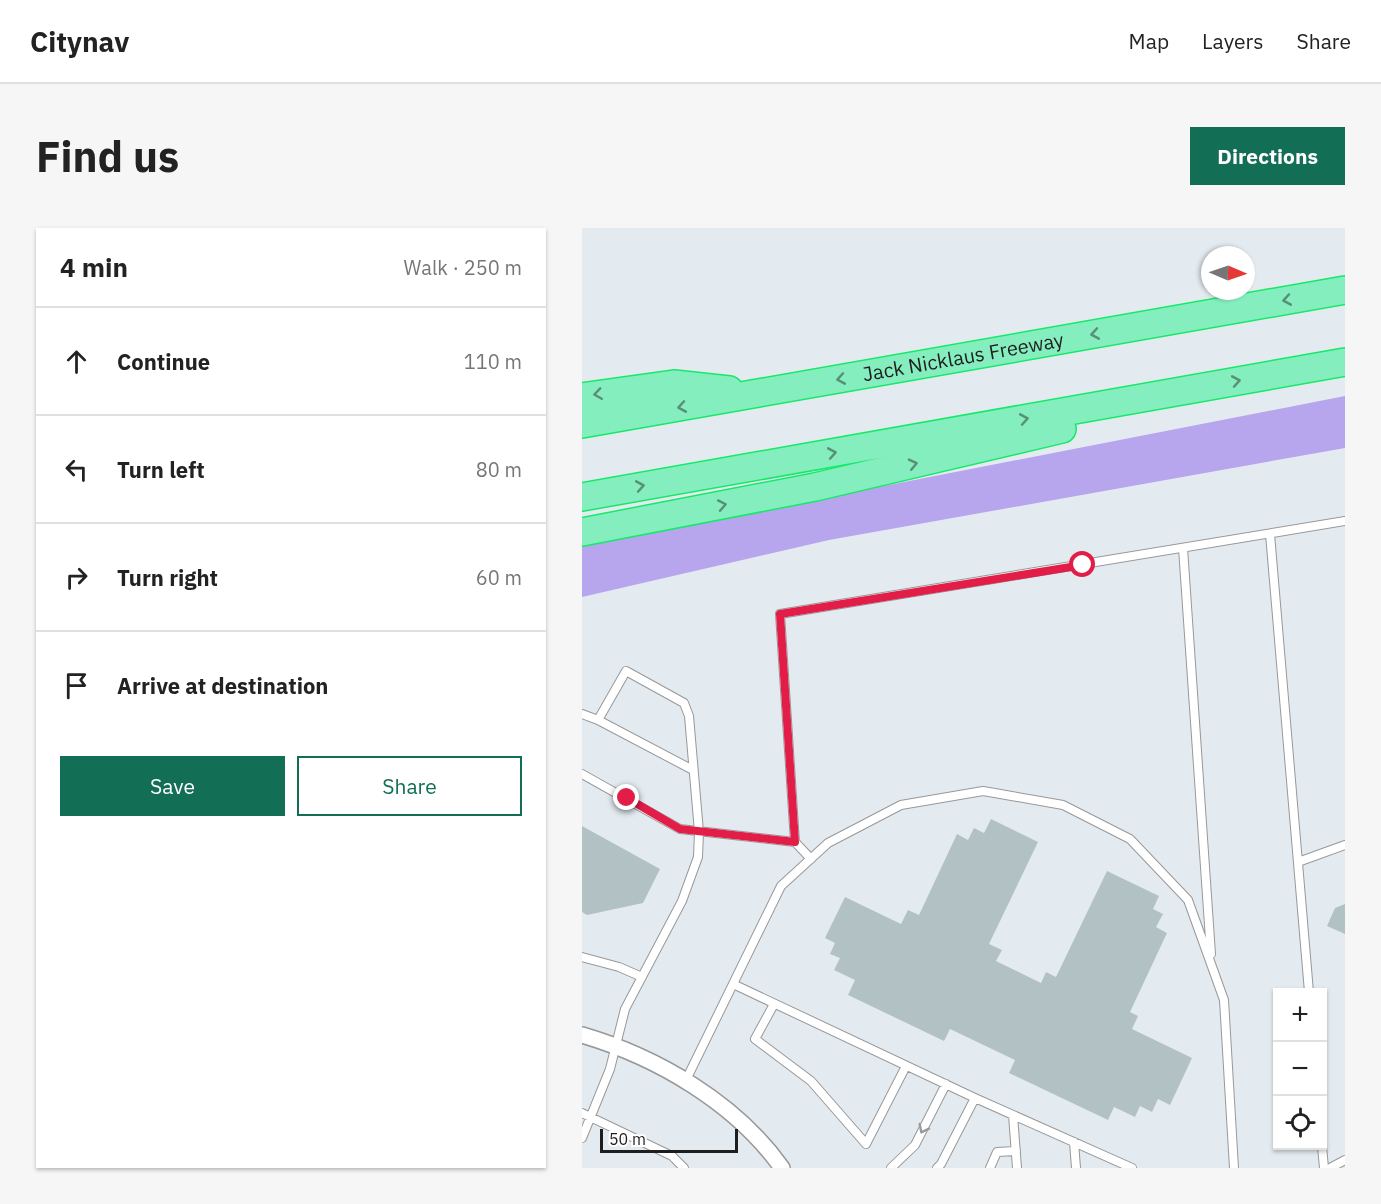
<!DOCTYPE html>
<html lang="en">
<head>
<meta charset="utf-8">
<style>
	:root { --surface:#fff; --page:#f6f6f6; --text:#222; --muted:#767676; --line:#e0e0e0; --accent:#136e56 }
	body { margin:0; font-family:"IBM Plex Sans",sans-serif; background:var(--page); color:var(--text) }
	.controls { position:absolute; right:18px; bottom:18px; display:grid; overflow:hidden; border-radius:0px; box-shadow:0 2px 4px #0004 }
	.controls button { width:54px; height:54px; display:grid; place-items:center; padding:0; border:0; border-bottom:2px solid var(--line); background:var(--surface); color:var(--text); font:30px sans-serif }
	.compass { position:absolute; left:619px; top:18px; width:54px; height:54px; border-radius:50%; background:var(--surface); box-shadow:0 2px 4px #0004; rotate:92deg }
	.scale { position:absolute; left:18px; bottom:15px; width:138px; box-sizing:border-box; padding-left:6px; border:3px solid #1e1e1e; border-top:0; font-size:16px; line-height:21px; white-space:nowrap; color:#1e1e1e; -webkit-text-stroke:4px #fff; paint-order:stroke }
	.stop { position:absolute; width:18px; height:18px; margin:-14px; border:4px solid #e11d48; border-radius:50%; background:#fff }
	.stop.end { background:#e11d48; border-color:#fff; box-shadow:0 2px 6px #0008 }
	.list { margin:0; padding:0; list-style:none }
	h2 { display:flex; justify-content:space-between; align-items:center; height:78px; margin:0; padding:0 24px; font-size:26px }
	h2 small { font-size:20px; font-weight:400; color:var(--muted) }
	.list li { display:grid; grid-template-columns:39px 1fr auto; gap:18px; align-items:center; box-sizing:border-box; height:108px; padding:0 24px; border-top:2px solid var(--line) }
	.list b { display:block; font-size:22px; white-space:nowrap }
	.list em { font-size:20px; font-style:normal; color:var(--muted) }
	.actions { display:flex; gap:12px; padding:18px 24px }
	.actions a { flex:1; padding:14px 0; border:2px solid var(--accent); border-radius:0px; text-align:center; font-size:21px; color:var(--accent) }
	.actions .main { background:var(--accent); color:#fff }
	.icon { flex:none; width:33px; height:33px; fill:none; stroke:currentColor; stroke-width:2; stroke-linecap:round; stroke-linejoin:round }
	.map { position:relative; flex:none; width:763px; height:940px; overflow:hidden; border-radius:0px }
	header { display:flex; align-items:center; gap:36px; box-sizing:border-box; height:84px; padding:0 30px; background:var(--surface); border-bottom:2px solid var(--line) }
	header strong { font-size:28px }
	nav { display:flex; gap:33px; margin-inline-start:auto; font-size:21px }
	.intro { display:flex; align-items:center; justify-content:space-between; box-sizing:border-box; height:144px; padding:0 36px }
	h1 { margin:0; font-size:42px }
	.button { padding:15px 27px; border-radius:0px; background:var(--accent); color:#fff; font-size:21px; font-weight:700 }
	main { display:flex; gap:36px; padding:0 36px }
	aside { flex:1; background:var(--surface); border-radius:0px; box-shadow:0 2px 4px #0004 }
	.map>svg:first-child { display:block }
</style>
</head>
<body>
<header>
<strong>Citynav</strong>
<nav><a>Map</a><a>Layers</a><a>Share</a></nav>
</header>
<div class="intro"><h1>Find us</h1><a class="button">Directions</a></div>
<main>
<aside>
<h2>4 min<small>Walk · 250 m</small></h2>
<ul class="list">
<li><svg class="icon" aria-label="ahead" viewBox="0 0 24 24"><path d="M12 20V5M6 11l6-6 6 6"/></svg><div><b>Continue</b></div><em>110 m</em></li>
<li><svg class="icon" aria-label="left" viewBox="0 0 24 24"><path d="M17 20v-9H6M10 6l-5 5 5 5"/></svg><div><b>Turn left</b></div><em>80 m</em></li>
<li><svg class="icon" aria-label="right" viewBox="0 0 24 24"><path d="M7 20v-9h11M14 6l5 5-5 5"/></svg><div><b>Turn right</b></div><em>60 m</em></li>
<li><svg class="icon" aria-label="arrive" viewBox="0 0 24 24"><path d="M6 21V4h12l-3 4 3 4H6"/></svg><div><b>Arrive at destination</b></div></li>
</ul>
<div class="actions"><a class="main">Save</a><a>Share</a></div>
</aside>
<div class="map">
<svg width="763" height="940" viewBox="0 0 763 940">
	<rect width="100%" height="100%" fill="#e3ebf0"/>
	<path fill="#b7a5ee" d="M763 168V220L247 312 0 369V317Z"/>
	<path fill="#b2c2c4" d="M409 591 456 614 407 716 420 722 414 733 459 755 464 744 474 749 525 643 577 668 571 681 581 686 574 699 585 705 548 784 556 788 550 801 610 830 588 877 576 871 570 884 558 878 553 889 532 879 526 892 427 845 433 832 368 801 362 813 266 767 273 752 252 742 258 730 248 726 253 715 243 710 263 669 319 696 326 682 337 687 375 606 386 612 392 600 402 605Z
		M0 598 78 641 61 675 5 687 0 684Z
		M763 676V706L745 698 753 680Z"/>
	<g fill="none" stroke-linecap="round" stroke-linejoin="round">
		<g stroke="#989898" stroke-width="10">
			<path id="lane" d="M688 306 727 764
				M601 320 629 726
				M0 486 16 492 111 542
				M0 546 98 601 213 614
				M229 631 213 614 198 386 763 293
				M716 634 763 617
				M0 729 37 739 60 749
				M151 756 393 870 550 940
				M192 776 173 811 229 853 284 916 324 838
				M104 852 199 658 246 615 319 577 401 563 407 564 481 577 548 611 606 672 642 772 652 940
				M0 885 90 928 102 940
				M431 887 435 940
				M0 910 28 841 43 781 100 673 116 629 117 604 107 488 102 475 44 443 16 492
				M492 914 494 940
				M740 918 742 940
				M309 940 333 917 364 856
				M355 940 359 936 393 870
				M408 940 415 924 434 923
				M748 940 763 932"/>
		</g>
		<g stroke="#989898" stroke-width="18">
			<path id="street" d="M0 807C75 829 154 875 200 940"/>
		</g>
		<g stroke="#16e968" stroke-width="30">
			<g id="highway">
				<path d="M0 169 92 156 147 162"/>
				<path id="s1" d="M0 196 763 62"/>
				<path d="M0 269 763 134"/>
				<path d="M0 304 233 259 480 201"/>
			</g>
		</g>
		<use href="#lane" stroke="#fff" stroke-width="8"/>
		<use href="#street" stroke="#fff" stroke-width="15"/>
		<use href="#highway" stroke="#85eebe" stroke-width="27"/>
	</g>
	<defs><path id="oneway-chevron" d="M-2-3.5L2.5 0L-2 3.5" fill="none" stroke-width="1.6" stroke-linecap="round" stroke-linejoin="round" transform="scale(1.5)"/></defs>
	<g stroke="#579076">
		<use href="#oneway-chevron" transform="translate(705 72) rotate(170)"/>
		<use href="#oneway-chevron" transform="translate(513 106) rotate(170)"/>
		<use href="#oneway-chevron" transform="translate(259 151) rotate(170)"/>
		<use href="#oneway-chevron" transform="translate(654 153) rotate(-10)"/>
		<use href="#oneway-chevron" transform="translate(16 166) rotate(172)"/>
		<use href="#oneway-chevron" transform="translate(100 179) rotate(170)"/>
		<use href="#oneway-chevron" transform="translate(442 191) rotate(-10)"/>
		<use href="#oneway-chevron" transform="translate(250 225) rotate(-10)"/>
		<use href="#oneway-chevron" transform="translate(331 236) rotate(-13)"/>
		<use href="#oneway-chevron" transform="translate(58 258) rotate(-10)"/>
		<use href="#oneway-chevron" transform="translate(140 277) rotate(-11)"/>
	</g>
	<use stroke="#9a9a9a" href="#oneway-chevron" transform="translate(341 901) rotate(117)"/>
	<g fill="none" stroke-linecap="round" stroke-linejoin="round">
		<path stroke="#e11d48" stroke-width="8" d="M45 570 98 601 213 614 198 386 501 337"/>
	</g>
	<g text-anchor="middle" stroke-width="5" stroke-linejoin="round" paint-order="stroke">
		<g font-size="20" fill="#1e1e1e" stroke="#fff">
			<text dy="7" stroke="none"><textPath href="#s1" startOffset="387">Jack Nicklaus Freeway</textPath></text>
		</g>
	</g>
</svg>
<div class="controls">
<button>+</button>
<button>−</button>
<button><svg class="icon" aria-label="locate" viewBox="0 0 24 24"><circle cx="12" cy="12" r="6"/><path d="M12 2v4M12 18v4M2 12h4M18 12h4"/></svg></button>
</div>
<svg class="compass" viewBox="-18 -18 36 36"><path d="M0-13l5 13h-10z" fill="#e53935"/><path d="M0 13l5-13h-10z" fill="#767676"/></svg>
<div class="scale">50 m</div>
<div class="stop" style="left:501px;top:337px"></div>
<div class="stop end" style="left:45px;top:570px"></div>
</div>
</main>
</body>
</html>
